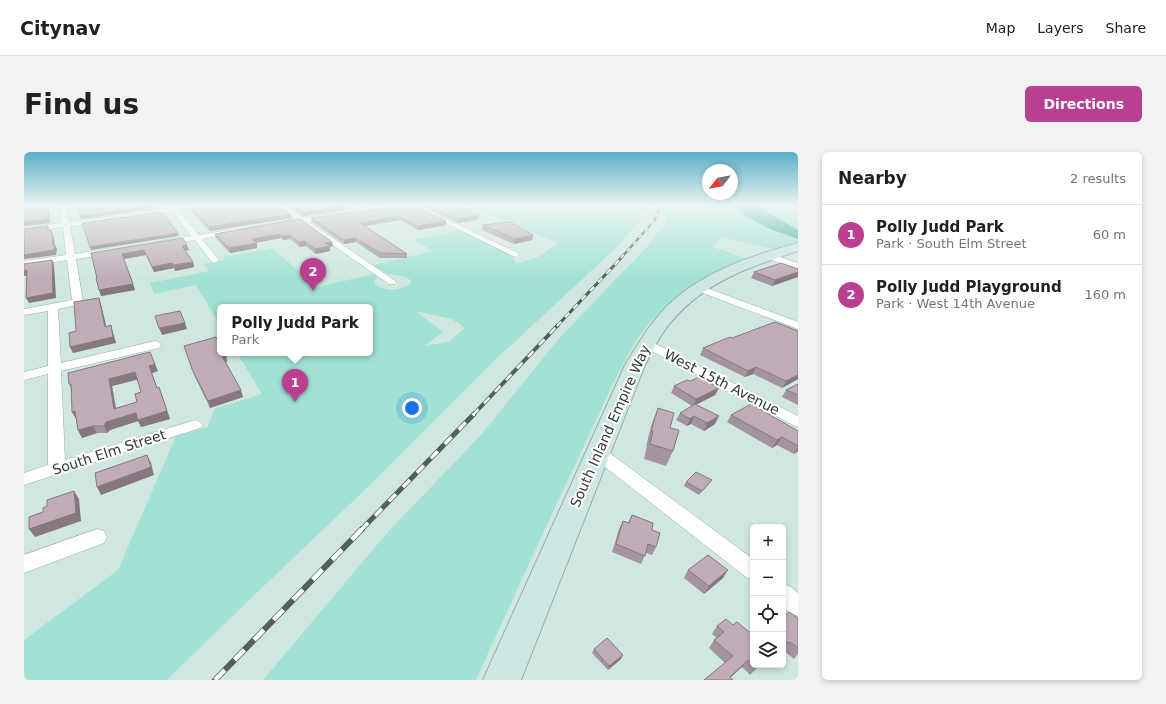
<!DOCTYPE html>
<html lang="en">
<head>
<meta charset="utf-8">
<style>
	:root { --surface:#fff; --page:#f2f2f2; --text:#202124; --muted:#757577; --line:#e0e0e0; --accent:#ba3f90 }
	body { margin:0; font-family:"DejaVu Sans",sans-serif; background:var(--page); color:var(--text) }
	.controls { position:absolute; right:12px; bottom:12px; display:grid; overflow:hidden; border-radius:6px; box-shadow:0 2px 6px #0003 }
	.controls button { width:36px; height:36px; display:grid; place-items:center; padding:0; border:0; border-bottom:1px solid var(--line); background:var(--surface); color:var(--text); font:20px sans-serif }
	.compass { position:absolute; left:678px; top:12px; width:36px; height:36px; border-radius:50%; background:var(--surface); box-shadow:0 2px 6px #0003; rotate:239deg }
	.you { position:absolute; left:388px; top:256px; width:14px; height:14px; margin:-10px; border:3px solid #fff; border-radius:50%; background:#1a73e8; box-shadow:0 0 0 6px #1a73e833 }
	.badge { display:grid; place-items:center; width:26px; height:26px; border-radius:50%; background:var(--accent); color:#fff; font-size:13px; font-weight:700 }
	.pin { position:absolute; translate:-50% -33px; filter:drop-shadow(0 1px 2px #0008) }
	.pin::after { content:''; position:absolute; top:21px; width:14px; height:12px; background:inherit; clip-path:polygon(0 0,100% 0,50% 100%) }
	.popup { position:absolute; left:193px; top:152px; width:156px; height:52px; box-sizing:border-box; display:grid; place-content:center; border-radius:6px; background:var(--surface); filter:drop-shadow(0 1px 3px #0005); font-size:13px; white-space:nowrap; color:var(--muted) }
	.popup b { font-size:15px; color:var(--text) }
	.popup::after { content:''; position:absolute; left:50%; top:100%; margin-left:-8px; border:8px solid transparent; border-top-color:var(--surface) }
	.list { margin:0; padding:0; list-style:none }
	h2 { display:flex; justify-content:space-between; align-items:center; height:52px; margin:0; padding:0 16px; font-size:17px }
	h2 small { font-size:13px; font-weight:400; color:var(--muted) }
	.list li { display:grid; grid-template-columns:26px 1fr auto; gap:12px; align-items:center; box-sizing:border-box; height:60px; padding:0 16px; border-top:1px solid var(--line) }
	.list b { display:block; font-size:15px; white-space:nowrap }
	.list p { margin:0; font-size:13px; white-space:nowrap; color:var(--muted) }
	.list em { font-size:13px; font-style:normal; color:var(--muted) }
	.icon { flex:none; width:22px; height:22px; fill:none; stroke:currentColor; stroke-width:2; stroke-linecap:round; stroke-linejoin:round }
	.map { position:relative; flex:none; width:774px; height:528px; overflow:hidden; border-radius:6px }
	header { display:flex; align-items:center; gap:24px; box-sizing:border-box; height:56px; padding:0 20px; background:var(--surface); border-bottom:1px solid var(--line) }
	header strong { font-size:19px }
	nav { display:flex; gap:22px; margin-inline-start:auto; font-size:14px }
	.intro { display:flex; align-items:center; justify-content:space-between; box-sizing:border-box; height:96px; padding:0 24px }
	h1 { margin:0; font-size:28px }
	.button { padding:10px 18px; border-radius:6px; background:var(--accent); color:#fff; font-size:14px; font-weight:700 }
	main { display:flex; gap:24px; padding:0 24px }
	aside { flex:1; background:var(--surface); border-radius:6px; box-shadow:0 2px 6px #0003 }
	.map>svg:first-child { display:block }
</style>
</head>
<body>
<header>
<strong>Citynav</strong>
<nav><a>Map</a><a>Layers</a><a>Share</a></nav>
</header>
<div class="intro"><h1>Find us</h1><a class="button">Directions</a></div>
<main>
<div class="map">
<svg width="774" height="528" viewBox="0 0 774 528">
	<rect width="100%" height="100%" fill="#d0e7e1"/>
	<path fill="#a1e2d4" fill-rule="evenodd" d="M467 53H626L615 70 594 94 472 207 345 334 225 448 143 528H0V488L94 418 152 284 184 275 190 257 238 242 213 201H346V155H196V173L172 133 130 142 126 131 185 119 180 112 201 108 199 105 248 96 293 135 351 122 353 125 350 131C358 140 378 140 387 131L386 128 382 125 363 122 349 113 410 99 389 88 437 78 486 101 492 112 514 105 534 91 449 56ZM391 159 428 167 441 176 426 189 401 194 363 223 419 180Z
		M644 53H711L718 59 721 64 746 77 774 87V90L752 98 697 85 689 95 724 107C688 120 655 139 628 168 602 197 584 245 566 281 527 363 489 446 452 528H239L363 381 457 283 537 184 623 95 642 70Z
		M731 53H774V78Z"/>
	<path fill="#23a893" d="M711 53H731L774 78V87L746 77 721 64 718 59Z"/>
	<g fill="none" stroke-linecap="round" stroke-linejoin="round">
		<g stroke="#96aca7" stroke-width="1">
			<path id="street" d="M36 53H42L45 70 146 56 144 53H150L152 55 185 53 182 55 155 59 175 83 210 77 214 79 210 81 178 87 195 108 191 111 188 110 171 88 136 93 135 91 136 89 167 84 149 60 46 74 51 102 88 96 92 99 88 102 52 107 59 150 58 152 34 157 37 211 131 189 135 190 137 193 135 196 37 219 41 308 171 268 176 270 179 273 176 276 0 333V321L24 313V222L0 228V220L24 214V159L0 163V157L48 148 43 108 0 115V109L42 103 39 75 0 80V76L38 71Z
				M253 53H260L280 66 359 53H373L370 55 285 70 373 130 371 132H365L277 71 255 74V70L272 67Z
				M385 53H393L496 102 492 105 489 104Z
				M744 101 774 111V117L741 106 740 104 741 102Z
				M675 133 774 170V177L671 138 670 136Z
				M622 187 774 264V275L769 273 618 194 616 191 618 188Z
				M573 294 579 296 729 407V428L722 425 567 304 565 300 567 296Z
				M73 377 80 379 83 385 80 391 0 421V403Z
				M759 432 767 435 774 441V464L766 461 759 455Z"/>
		</g>
		<g stroke="#96aca7" stroke-width="2">
			<path id="secondary" d="M774 91V99C728 114 680 130 648 169 636 182 629 198 621 213L497 528H459L601 213C612 195 622 178 635 163 669 123 725 104 774 91Z"/>
		</g>
		<use href="#street" fill="#fff" fill-rule="evenodd"/>
		<use href="#secondary" fill="#cce7e2" fill-rule="evenodd"/>
		<g stroke="#535f5c" stroke-width="2.5">
			<path id="rail-far4" d="M597 106 630 69 637 53"/>
		</g>
		<g stroke="#535f5c" stroke-width="3">
			<path id="rail-far3" d="M533 174 598 105"/>
		</g>
		<g stroke="#535f5c" stroke-width="4">
			<path id="rail-far2" d="M449 263 534 173"/>
		</g>
		<g stroke="#535f5c" stroke-width="5">
			<path id="rail-far1" d="M337 378 450 262"/>
		</g>
		<g stroke="#535f5c" stroke-width="6">
			<path id="rail" d="M191 528 338 377"/>
		</g>
		<use href="#rail-far4" stroke="#fff" stroke-width="1.5" stroke-dasharray="4.5" stroke-linecap="butt"/>
		<use href="#rail-far3" stroke="#fff" stroke-width="2" stroke-dasharray="6" stroke-linecap="butt"/>
		<use href="#rail-far2" stroke="#fff" stroke-width="2.5" stroke-dasharray="8" stroke-linecap="butt"/>
		<use href="#rail-far1" stroke="#fff" stroke-width="3.5" stroke-dasharray="10" stroke-linecap="butt"/>
		<use href="#rail" stroke="#fff" stroke-width="4.5" stroke-dasharray="14" stroke-linecap="butt"/>
	</g>
	<path fill="#a4949d" fill-rule="evenodd" d="M262 53H318L321 54V58L279 64Z
		M371 53H389L422 73 394 78 376 68 341 74 383 102V106H356L332 90 320 92 288 70 287 66 371 55Z
		M396 53H444L435 54 455 63V67L434 71Z
		M166 55 267 62V66L186 79 167 59Z
		M276 67 308 90 309 94 306 95V99L292 102 282 94 276 95 266 87 259 88 257 86 232 91 233 96 206 101 192 86 191 82Z
		M459 73 509 83 508 88 490 92 458 78Z
		M161 98 169 110 170 115 151 119 150 116 130 120 122 103 100 107 111 138 77 144 73 126 67 101 165 98Z
		M774 117 748 134 727 126 730 120Z
		M774 179V227L758 236 729 222 721 225 676 203 679 196 708 186Z
		M160 194 202 203 203 210H202L219 245 186 256 171 225Z
		M134 219 128 221 133 236 135 235 146 267 117 275 114 269 86 278 83 281H73L58 286 54 278 47 236 45 232ZM113 228 117 240 113 250 92 256 88 234Z
		M666 229 695 236 691 243 672 253 691 272 680 279 667 272 663 274 652 268 656 261 668 254 647 241 650 234Z
		M774 232V253L758 245 762 238Z
		M634 256 646 276 649 299 642 314 620 307 623 294H622L628 271Z
		M707 263 774 279V299L770 302 753 293 748 296 703 270Z
		M688 328 685 332 675 343 660 334 662 330Z
		M608 363 628 378 632 395 628 403 622 401 617 412 588 400 595 377 599 369 604 371Z
		M664 418 699 426 680 442 660 426Z
		M759 465 774 466V502L770 507 759 498Z
		M709 473 729 483V513H736L726 523 718 515 706 526 680 528 701 511 685 496 690 488 693 486 688 482 693 474Z
		M570 497 597 507 584 518 568 501Z"/>
	<path fill="#86787f" d="M24 53H25L26 71 0 74V70Z
		M429 53H444L429 55Z
		M131 54 132 56 57 67 56 64Z
		M321 54V58L279 64V61Z
		M267 62V66L186 79 185 75Z
		M455 63V67L434 71V67Z
		M375 64 376 68 336 75V71Z
		M422 69V73L394 78V74Z
		M27 78 30 86 31 95V93L33 97 32 103 0 107V103L29 93Z
		M154 81 155 84 67 98 66 95Z
		M256 82 257 86 229 91 228 87Z
		M265 83 266 87 259 88 258 84Z
		M509 83 508 88 490 92 491 87Z
		M331 86 332 90 320 92V88Z
		M281 89 282 94 276 95 275 90Z
		M308 90 309 94 306 95V99L292 102 291 97 301 91Z
		M233 91V96L206 101 205 96Z
		M163 93 165 98 159 99 158 94Z
		M120 98 122 103 100 107 111 138 77 144 75 138 98 102Z
		M28 108 30 112 32 146 5 151 2 146Z
		M169 110 170 115 151 119 150 113Z
		M148 111 150 116 130 120 128 115Z
		M774 117V125L748 134 751 128Z
		M3 118 5 123 0 124V119Z
		M75 146 77 152 84 181 81 175Z
		M161 171 163 177 138 183 135 176Z
		M87 173 89 180 92 191 49 201 46 195Z
		M202 203 203 210 200 211 198 204Z
		M131 212 134 219 128 221 125 214Z
		M732 215 729 222 721 225 724 219Z
		M111 220 114 227 88 234 93 264 90 257 85 227Z
		M774 221V227L758 236 762 229Z
		M135 235 146 267 117 275 114 269 86 278 83 281 80 274 82 270 112 261Z
		M695 236 691 243 669 254 672 247Z
		M217 238 219 245 186 256 184 249Z
		M51 259 55 267H52L48 260Z
		M670 264 667 272 663 274 666 267Z
		M695 264 691 272 680 279 683 271Z
		M69 274 73 281 58 286 54 278Z
		M758 285 753 293 748 296 753 288Z
		M774 295V299L770 302Z
		M123 303 127 311 130 323 77 343 73 335Z
		M50 339 55 347 57 369 11 385 5 377Z
		M704 418 699 426 680 442 685 434Z
		M599 503 597 507 584 518 585 514Z
		M724 508 718 515 704 528Z"/>
	<path fill="#bfacb6" stroke="#86787f" fill-rule="evenodd" d="M0 53H24V67L0 70Z
		M53 53H130L131 54 56 64Z
		M182 53H254L267 62 185 75 166 55Z
		M267 53H318L321 54 279 61Z
		M373 53H389L422 69 394 74 375 64 336 71 383 102 356 101 331 86 320 88 287 66 375 54Z
		M404 53H432L455 63 434 67Z
		M138 60 154 81 66 95 58 71Z
		M276 67 308 90 301 91 306 94 291 97 281 89 275 90 265 83 258 84 256 82 228 87 233 91 205 96 191 82Z
		M486 70 509 83 491 87 459 73Z
		M24 74V78H27L28 82 29 93H31L30 98 0 103V77Z
		M159 86 163 93 158 94 169 110 150 113 148 111 128 115 120 98 98 102 109 132 75 138 72 126H73L67 101Z
		M28 108 29 141 2 146 3 118 0 119V112Z
		M757 111 774 117H773L774 118V120L751 128 730 120Z
		M75 146 81 175 87 173 89 185 46 195 45 181 52 179 50 150Z
		M156 159 161 171 135 176 131 164Z
		M751 170 774 179V223L762 229 732 215 724 219 679 196 706 185 708 186Z
		M192 185 196 192V201H201L202 203 198 204 217 238 184 249 168 217 160 194Z
		M126 200 131 212 125 214 133 236 135 235 143 259 114 268 112 261 82 270 80 274H69L54 278 51 259 48 260 47 232H45L44 221ZM111 220 117 240 111 242 113 250 90 257 85 227Z
		M675 225 695 236 672 247 650 234 663 228 666 229Z
		M774 232V243L762 238Z
		M671 252 695 264 683 271 670 264 666 267 656 261Z
		M727 252 774 279V294L758 285 753 288 707 263Z
		M634 256 650 261 646 276 655 278 649 299 626 292 629 279H627Z
		M123 303 127 315 73 335 71 321Z
		M672 320 688 328 678 339 662 330Z
		M50 339 52 361 5 377V365L19 360V356L23 354V348Z
		M608 363 629 371 628 378 636 381 632 395 624 392 621 404 592 392 599 369 605 371Z
		M684 403 704 418 685 434 664 418Z
		M765 460 774 466V496L766 490 764 491 760 488 759 489V465Z
		M702 467 709 473 713 470 729 483V512L724 508 706 525 709 528H680L709 504 690 488 700 480 693 474Z
		M583 486 599 503 585 514 570 497Z
		M730 513H735L732 515Z"/>
	<linearGradient id="sky" x2="0" y2="1"><stop stop-color="#59afc6"/><stop offset="0.42" stop-color="#eaf4f2"/><stop offset="1" stop-color="#eaf4f2" stop-opacity="0"/></linearGradient>
	<rect width="774" height="127" fill="url(#sky)"/>
	<g text-anchor="middle" stroke-width="4" stroke-linejoin="round" paint-order="stroke">
		<g font-size="14" fill="#323b39" stroke="#fff">
			<text transform="translate(698 230) rotate(27)" y="5">West 15th Avenue</text>
			<text transform="translate(586 274) rotate(-66)" y="5">South Inland Empire Way</text>
			<text transform="translate(85 300) rotate(-18)" y="5">South Elm Street</text>
		</g>
	</g>
</svg>
<div class="controls">
<button>+</button>
<button>−</button>
<button><svg class="icon" aria-label="locate" viewBox="0 0 24 24"><circle cx="12" cy="12" r="6"/><path d="M12 2v4M12 18v4M2 12h4M18 12h4"/></svg></button>
<button><svg class="icon" aria-label="layers" viewBox="0 0 24 24"><path d="M12 4l9 5-9 5-9-5zM3 14l9 5 9-5"/></svg></button>
</div>
<svg class="compass" viewBox="-18 -18 36 36"><path d="M0-13l5 13h-10z" fill="#e53935"/><path d="M0 13l5-13h-10z" fill="#757577"/></svg>
<div class="you"></div>
<div class="pin badge" style="left:271px;top:250px">1</div>
<div class="popup"><b>Polly Judd Park</b>Park</div>
<div class="pin badge" style="left:289px;top:139px">2</div>
</div>
<aside>
<h2>Nearby<small>2 results</small></h2>
<ul class="list">
<li><span class="badge">1</span><div><b>Polly Judd Park</b><p>Park · South Elm Street</p></div><em>60 m</em></li>
<li><span class="badge">2</span><div><b>Polly Judd Playground</b><p>Park · West 14th Avenue</p></div><em>160 m</em></li>
</ul>
</aside>
</main>
</body>
</html>
